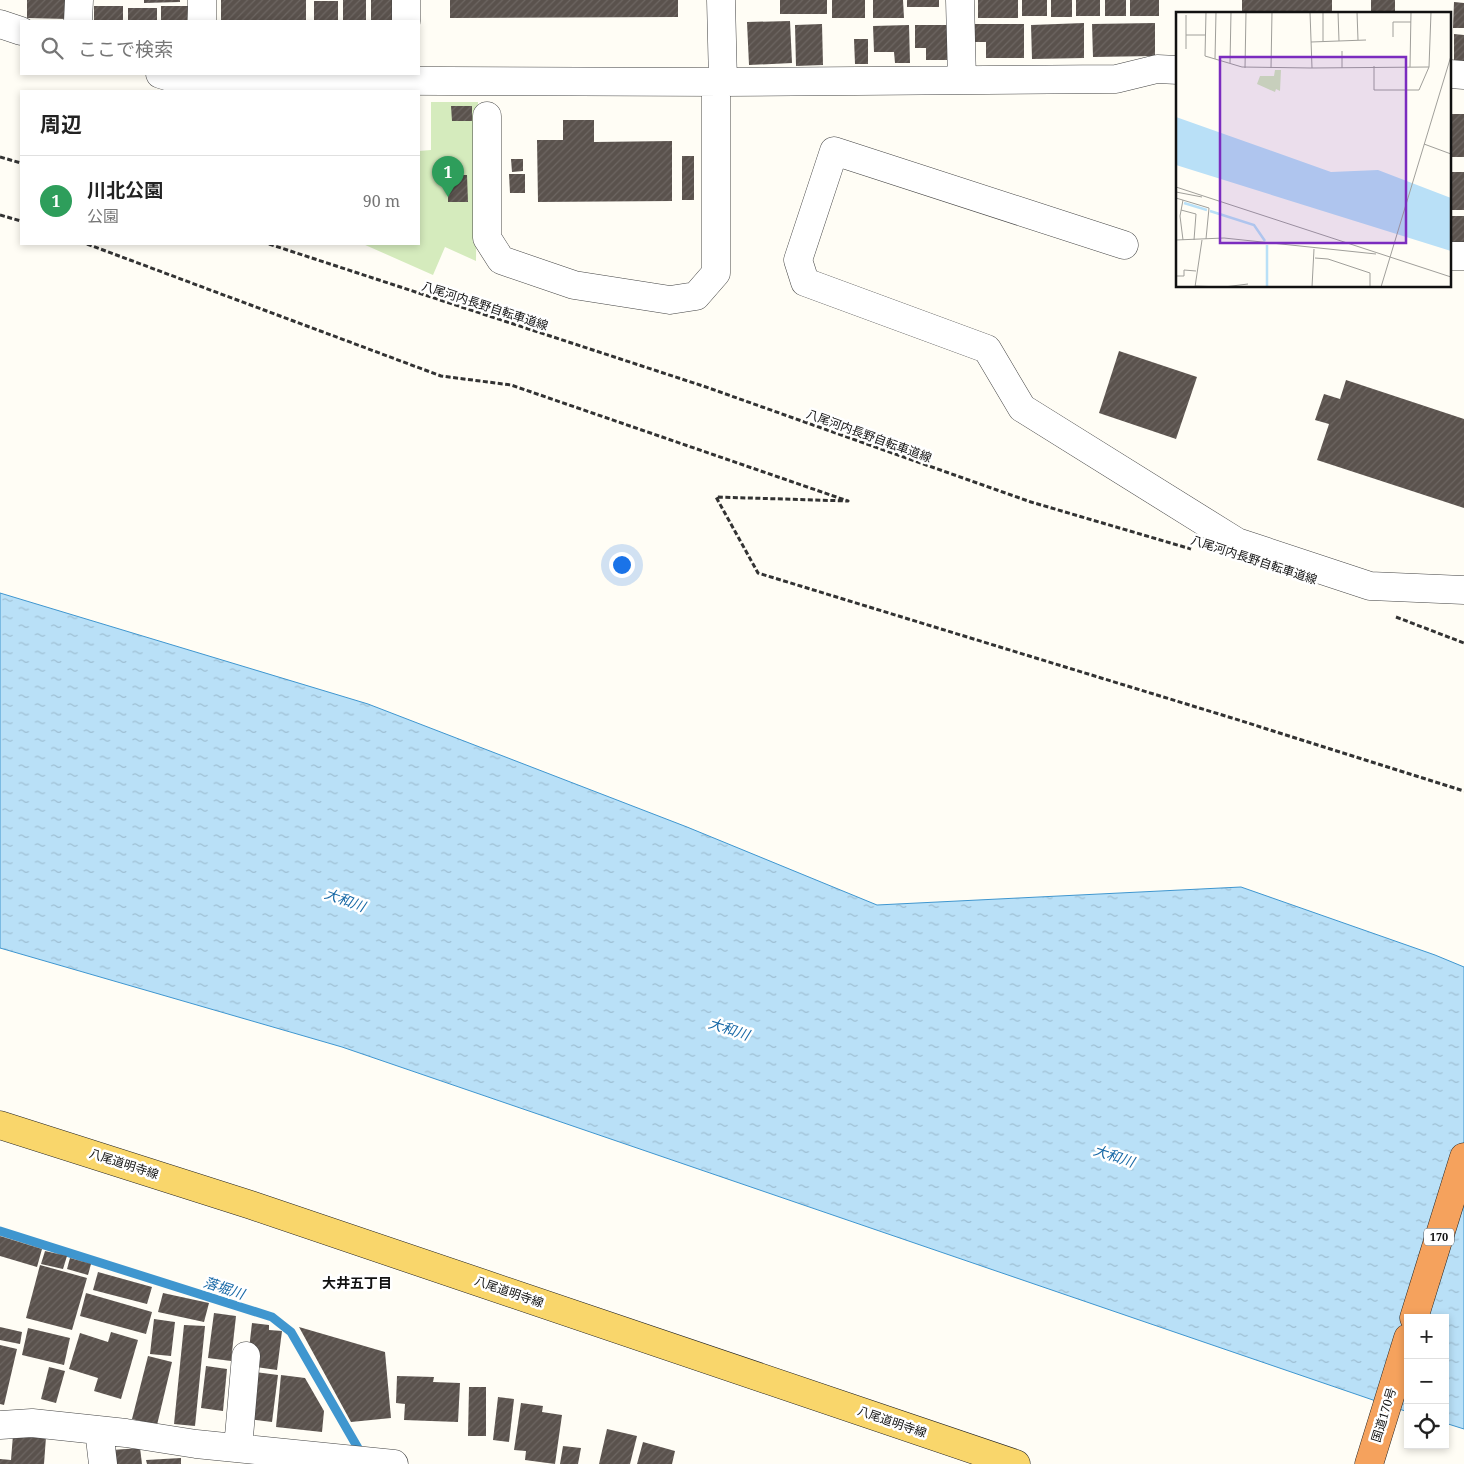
<!DOCTYPE html>
<html lang="ja">
<head>
<meta charset="utf-8">
<style>
	:root { --surface:#fff; --page:#f2f2f2; --text:#222; --muted:#767676; --line:#e0e0e0; --accent:#1a73e8 }
	body { margin:0; font-family:"Noto Serif","Noto Sans JP",serif; background:var(--page); color:var(--text) }
	.controls { position:absolute; right:15px; bottom:15px; display:grid; overflow:hidden; border-radius:0px; box-shadow:0 2px 8px #0003 }
	.controls button { width:45px; height:45px; display:grid; place-items:center; padding:0; border:0; border-bottom:1px solid var(--line); background:var(--surface); color:var(--text); font:25px sans-serif }
	.you { position:absolute; left:621px; top:564px; width:18px; height:18px; margin:-12px; border:4px solid #fff; border-radius:50%; background:#1a73e8; box-shadow:0 0 0 8px #1a73e833 }
	.badge { display:grid; place-items:center; width:32px; height:32px; border-radius:50%; background:var(--accent); color:#fff; font-size:16px; font-weight:700 }
	.pin { position:absolute; translate:-50% -41px; filter:drop-shadow(0 1px 2px #0008) }
	.pin::after { content:''; position:absolute; top:26px; width:18px; height:15px; background:inherit; clip-path:polygon(0 0,100% 0,50% 100%) }
	.list { margin:0; padding:0; list-style:none }
	h2 { display:flex; justify-content:space-between; align-items:center; height:65px; margin:0; padding:0 20px; font-size:21px }
	h2 small { font-size:16px; font-weight:400; color:var(--muted) }
	.list li { display:grid; grid-template-columns:32px 1fr auto; gap:15px; align-items:center; box-sizing:border-box; height:90px; padding:0 20px; border-top:1px solid var(--line) }
	.list b { display:block; font-size:19px; white-space:nowrap }
	.list p { margin:0; font-size:16px; white-space:nowrap; color:var(--muted) }
	.list em { font-size:16px; font-style:normal; color:var(--muted) }
	.icon { flex:none; width:28px; height:28px; fill:none; stroke:currentColor; stroke-width:2; stroke-linecap:round; stroke-linejoin:round }
	.map { position:relative; flex:none; width:1464px; height:1464px; overflow:hidden }
	.search { position:absolute; background:var(--surface); box-shadow:0 2px 8px #0003; left:20px; top:20px; width:400px; height:55px; display:flex; align-items:center; gap:12px; box-sizing:border-box; padding:0 18px; border-radius:0px; color:var(--muted); font-size:19px }
	.panel { position:absolute; background:var(--surface); box-shadow:0 2px 8px #0003; left:20px; top:90px; width:400px; height:155px; border-radius:0px }
	.map>svg:first-child { display:block }
</style>
</head>
<body>
<div class="map">
<svg width="1464" height="1464" viewBox="0 0 1464 1464">
	<defs>
		<pattern id="water-ripples" width="26" height="14" patternUnits="userSpaceOnUse" patternTransform="scale(1.25)"><rect width="26" height="14" fill="#b9e0f7"/><path d="M2 4q2-2 4 0t4 0M15 11q2-2 4 0t4 0" fill="none" stroke="#9ebfd3"/></pattern>
		<pattern id="building-hatch" width="6" height="6" patternUnits="userSpaceOnUse" patternTransform="scale(1.25)"><rect width="6" height="6" fill="#5a524d"/><path d="M-1 1l2-2M0 6l6-6M5 7l2-2" fill="none" stroke="#6d6662"/></pattern>
	</defs>
	<rect width="100%" height="100%" fill="#fffdf5"/>
	<path fill="#d5ebbd" d="M431 102H478L476 261 445 247 433 275 363 244H419V151L431 150Z"/>
	<path fill="url(#water-ripples)" stroke="#3f96cf" d="M0 593 368 704 687 827 877 905 1241 887 1435 955 1464 967V1429L1445 1423V1318H1408V1412L342 1047 0 948Z"/>
	<g fill="none" stroke-linecap="round" stroke-linejoin="round">
		<path stroke="#3f96cf" stroke-width="9" d="M0 1231 272 1317 291 1332 362 1455"/>
	</g>
	<path fill="url(#building-hatch)" d="M27 0H68V19L27 18Z
		M144 0H180V2L144 3Z
		M221 0H306V21H221Z
		M343 0H366V21H343Z
		M371 0H396V21H371Z
		M450 0H678V17L450 18Z
		M780 0H827V14H780Z
		M832 0H865V18H832Z
		M873 0H903L904 18H873Z
		M907 0H939V7H907Z
		M978 0H1018V18H978Z
		M1022 0H1047V16H1022Z
		M1051 0H1072V17H1051Z
		M1076 0H1100V16H1076Z
		M1105 0H1126V16H1105Z
		M1130 0H1159V16H1130Z
		M1242 0H1332V14H1242Z
		M1371 0H1395V14H1371Z
		M314 1H338V21H314Z
		M1454 2 1464 3V28H1453Z
		M94 6H123V21H94Z
		M161 6H188L187 21H161Z
		M128 8H157V21H128Z
		M790 21 792 63 749 65 747 22Z
		M1084 23V58L1032 59 1031 25Z
		M1155 23V56L1093 57 1092 24Z
		M822 24 823 65 796 66 795 25Z
		M975 24H1024V58H986V42H975Z
		M909 25 910 63H895L894 52H874L873 26Z
		M915 25H952V60H926V48H915Z
		M1454 34 1464 35V63L1454 62Z
		M854 39H868V64H855Z
		M451 106H472V121H452Z
		M1450 114H1464V157H1450Z
		M563 120H594V142L672 141V201L538 202 537 140H563Z
		M682 156H694V200H682Z
		M511 159H523V171L512 172Z
		M1450 172H1464V210H1450Z
		M509 174H525V193H510Z
		M448 175H467L468 202H448Z
		M1452 216H1464V244H1452Z
		M1119 351 1197 377 1176 439 1099 413Z
		M1346 380 1464 419V508L1317 460 1329 424 1315 420 1324 394 1340 399Z
		M0 1236 42 1249 37 1267 0 1256Z
		M45 1251 67 1256 63 1269 41 1264Z
		M70 1258 91 1264 88 1275 67 1269Z
		M40 1265 87 1278 72 1330 26 1318Z
		M98 1272 152 1287 147 1304 93 1290Z
		M86 1293 152 1312 146 1334 80 1316Z
		M163 1293 209 1303 204 1322 158 1312Z
		M214 1313 236 1316 231 1361 208 1358Z
		M154 1319 175 1322 171 1356 150 1354Z
		M252 1323 269 1325V1330L282 1331 277 1370 256 1367 258 1350 249 1349Z
		M184 1325 205 1326 195 1426 174 1424Z
		M0 1327 22 1332 20 1344 0 1340Z
		M299 1327 385 1352 391 1418 351 1422Z
		M28 1328 70 1338 64 1365 22 1355Z
		M111 1332 138 1340 121 1399 94 1391 98 1378 69 1369 80 1333 108 1342Z
		M0 1345 17 1349 4 1405 0 1404Z
		M148 1356 172 1362 157 1425 132 1419Z
		M206 1366 227 1369 223 1411 201 1408Z
		M49 1367 65 1371 56 1403 41 1399Z
		M255 1372 278 1375 272 1422 248 1419Z
		M281 1375 305 1378 324 1411 322 1432 276 1427Z
		M397 1376 434 1377 433 1382 460 1383 458 1422 404 1420 405 1404 396 1403Z
		M469 1387H486V1436H468Z
		M498 1397 514 1399 509 1442 493 1440Z
		M521 1403 543 1406 542 1412 562 1415 555 1464 525 1460 526 1451 514 1450Z
		M607 1429 637 1436 630 1464H599Z
		M13 1435 46 1437 44 1464H0V1459L11 1460Z
		M643 1442 675 1451 672 1464H637Z
		M563 1446 581 1448 578 1464H560Z
		M140 1448 142 1464H113L112 1450Z
		M181 1458V1464H147L146 1460Z"/>
	<g fill="none" stroke-linecap="round" stroke-linejoin="round">
		<g stroke="#444" stroke-width="29">
			<path id="minor" d="M202 0V21
				M721 0 723 82
				M960 0 962 80
				M78 21 79 0
				M406 21V0
				M0 24 21 31
				M160 74 173 78 202 80 723 82 1116 79 1157 69 1178 70
				M1450 74 1464 75
				M487 116V238L501 260 574 285 670 300 696 296 716 273V82
				M1124 245 834 151 798 260 805 282 987 349 1022 408 1237 542 1370 586 1464 590
				M1450 256H1464
				M0 1425 32 1423 126 1433 196 1444 394 1464
				M99 1430 103 1464
				M238 1448 246 1356"/>
		</g>
		<g stroke="#222" stroke-width="29">
			<path id="major" d="M0 1125 251 1205 1016 1464"/>
		</g>
		<g stroke="#222" stroke-width="29">
			<path id="highway" d="M1414 1318 1464 1157
				M1369 1464 1408 1338"/>
		</g>
		<path stroke="#333" stroke-width="3" stroke-dasharray="5 2.5" stroke-linecap="butt" d="M0 157 21 163
			M0 215 21 221
			M87 244 441 376 511 385 848 501 716 497 758 573 1232 718 1464 791
			M269 244 703 386 1031 502 1191 549
			M1396 617 1464 643"/>
		<use href="#minor" stroke="#fff" stroke-width="28"/>
		<use href="#major" stroke="#f9d66b" stroke-width="28"/>
		<use href="#highway" stroke="#f5a25d" stroke-width="28"/>
	</g>
	<g text-anchor="middle" stroke-width="5" stroke-linejoin="round" paint-order="stroke">
		<rect fill="#fff" stroke="#585858" stroke-width="1" x="1424" y="1228.5" width="30" height="17" rx="4"/>
		<g font-size="11" font-weight="bold" fill="#111">
			<text x="1439" y="1241">170</text>
		</g>
		<g font-size="12" fill="#111" stroke="#fff">
			<text transform="translate(485 306) rotate(18)" y="4">八尾河内長野自転車道線</text>
			<text transform="translate(869 436) rotate(20)" y="4">八尾河内長野自転車道線</text>
			<text transform="translate(1254 560) rotate(18)" y="4">八尾河内長野自転車道線</text>
			<text transform="translate(124 1164) rotate(18)" y="4">八尾道明寺線</text>
			<text transform="translate(509 1292) rotate(19)" y="4">八尾道明寺線</text>
			<text transform="translate(1384 1415) rotate(-73)" y="4">国道170号</text>
			<text transform="translate(892 1422) rotate(19)" y="4">八尾道明寺線</text>
		</g>
		<g font-size="14" font-style="italic" fill="#1768a6" stroke="#fff">
			<text transform="translate(345 900) rotate(20)" y="5">大和川</text>
			<text transform="translate(729 1029) rotate(18)" y="5">大和川</text>
			<text transform="translate(1114 1156) rotate(18)" y="5">大和川</text>
			<text transform="translate(224 1288) rotate(18)" y="5">落堀川</text>
		</g>
		<g font-size="14" font-weight="bold" fill="#111" stroke="#fff">
			<text x="357" y="1288">大井五丁目</text>
		</g>
	</g>
	<g transform="translate(1176 12)">
		<rect width="275" height="275" fill="#fffdf5"/>
		<path d="M99 58H105L104 79 100 77 99 80 81 72 84 64H98Z" fill="#d5ebbd"/>
		<path d="M0 105 155 160 202 158 275 186V239L0 153Z" fill="#b9e0f7"/>
		<path fill="none" stroke="#b9e0f7" stroke-width="2.5" d="M8 191 31 198M34 199 78 213 89 229M91 275V233"/>
		<path fill="none" stroke="#a09f9a" stroke-width="1" d="M30 0 29 44 66 55 135 56 253 55 255 0M134 0 136 56M147 0V29M162 0 163 29M181 0 182 28M10 23H29M217 25V10H235M135 30 190 28M10 37V3M166 39V56M39 47 40 0M54 51 55 0M198 54V78H243L253 55M234 55 235 0M69 56 70 0M95 56 96 0M248 132 275 142M0 175 214 245M0 180 26 185M0 186 33 196 30 227M7 188 4 204 7 228M5 198 20 202 18 228M0 228 48 226 200 242M214 245 275 265M139 246 152 247 194 261V274M0 264H8V258L20 259M19 274 46 275M19 275 26 228M48 275 72 272M136 275 138 237M205 275 275 44"/>
		<path fill="#7b2cbf" fill-opacity="0.15" stroke="#7b2cbf" stroke-width="2.5" d="M44 45H230V231H44Z"/>
		<rect width="275" height="275" fill="none" stroke="#111" stroke-width="2.5"/>
	</g>
</svg>
<div class="controls">
<button>+</button>
<button>−</button>
<button><svg class="icon" aria-label="locate" viewBox="0 0 24 24"><circle cx="12" cy="12" r="6"/><path d="M12 2v4M12 18v4M2 12h4M18 12h4"/></svg></button>
</div>
<div class="you"></div>
<div class="pin badge" style="left:448px;top:197px;background:#2e9e5b">1</div>
<div class="search"><svg class="icon" aria-label="search" viewBox="0 0 24 24"><circle cx="10" cy="10" r="6"/><path d="M15 15l6 6"/></svg>ここで検索</div>
<section class="panel">
<h2>周辺<small></small></h2>
<ul class="list">
<li><span class="badge" style="background:#2e9e5b">1</span><div><b>川北公園</b><p>公園</p></div><em>90 m</em></li>
</ul>
</section>
</div>
</body>
</html>
